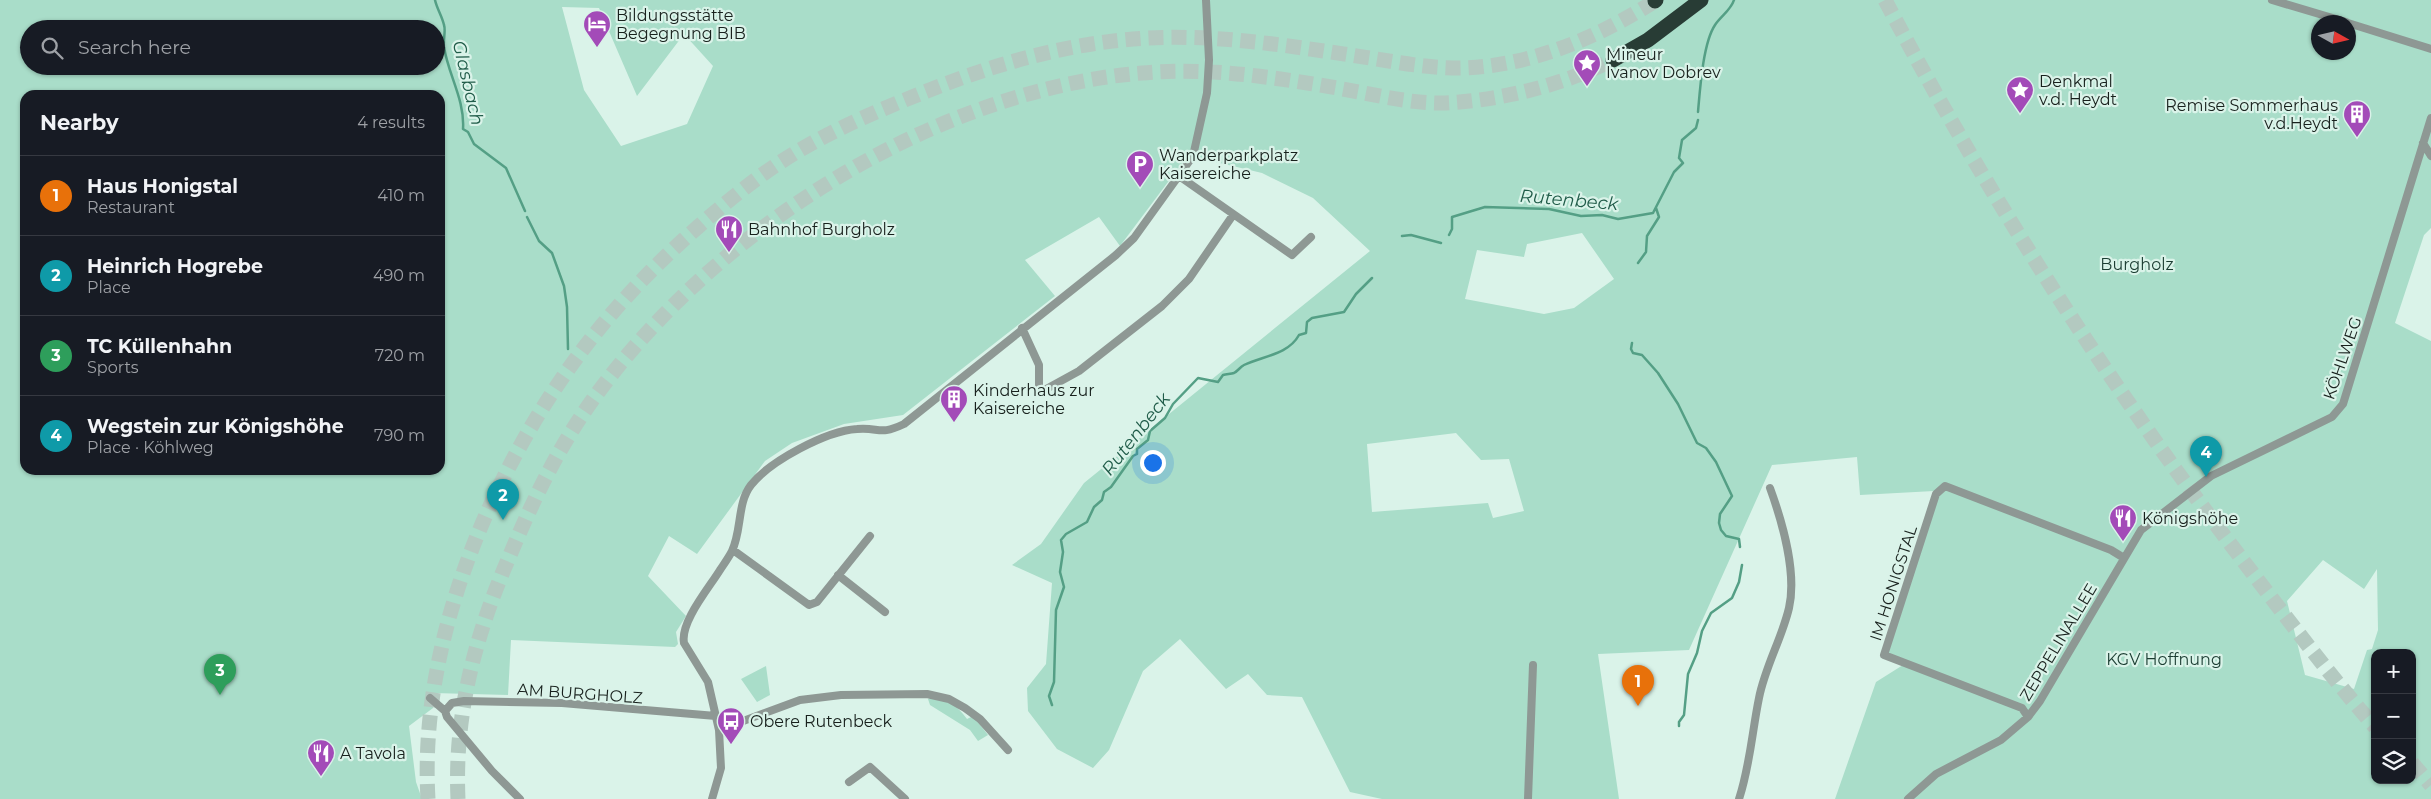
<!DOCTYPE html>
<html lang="en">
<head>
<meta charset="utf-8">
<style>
	:root { --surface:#171b24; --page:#20242c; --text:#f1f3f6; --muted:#9ea1a6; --line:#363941; --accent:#0b8043 }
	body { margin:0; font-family:Montserrat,sans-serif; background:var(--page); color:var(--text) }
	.controls { position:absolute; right:15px; bottom:15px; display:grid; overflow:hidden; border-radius:10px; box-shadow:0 1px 4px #0004 }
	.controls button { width:45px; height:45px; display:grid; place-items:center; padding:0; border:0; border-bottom:1px solid var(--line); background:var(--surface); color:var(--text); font:25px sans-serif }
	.compass { position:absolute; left:2311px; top:15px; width:45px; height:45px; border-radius:50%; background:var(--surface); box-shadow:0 1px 4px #0004; rotate:98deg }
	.you { position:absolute; left:1152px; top:462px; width:18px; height:18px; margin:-12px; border:4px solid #fff; border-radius:50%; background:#1a73e8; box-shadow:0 0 0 8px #1a73e833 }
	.badge { display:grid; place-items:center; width:32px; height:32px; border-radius:50%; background:var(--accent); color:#fff; font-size:16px; font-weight:700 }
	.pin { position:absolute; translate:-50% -41px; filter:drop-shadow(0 1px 2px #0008) }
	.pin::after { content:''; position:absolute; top:26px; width:18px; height:15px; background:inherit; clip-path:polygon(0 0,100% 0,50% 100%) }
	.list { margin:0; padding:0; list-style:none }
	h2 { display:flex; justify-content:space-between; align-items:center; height:65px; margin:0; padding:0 20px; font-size:21px }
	h2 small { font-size:16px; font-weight:400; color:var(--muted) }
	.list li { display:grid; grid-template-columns:32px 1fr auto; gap:15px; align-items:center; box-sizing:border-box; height:80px; padding:0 20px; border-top:1px solid var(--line) }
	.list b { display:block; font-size:19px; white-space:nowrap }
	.list p { margin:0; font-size:16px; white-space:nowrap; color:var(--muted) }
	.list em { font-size:16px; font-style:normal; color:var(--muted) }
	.icon { flex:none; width:28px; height:28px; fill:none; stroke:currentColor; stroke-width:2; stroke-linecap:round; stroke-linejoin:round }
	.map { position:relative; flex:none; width:2431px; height:799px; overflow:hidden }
	.search { position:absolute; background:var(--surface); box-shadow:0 1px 4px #0004; left:20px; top:20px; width:425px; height:55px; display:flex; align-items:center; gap:12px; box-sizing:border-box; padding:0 18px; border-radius:28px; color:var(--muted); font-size:19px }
	.panel { position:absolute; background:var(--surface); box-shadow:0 1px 4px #0004; left:20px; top:90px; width:425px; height:385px; border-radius:15px }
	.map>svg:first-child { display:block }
</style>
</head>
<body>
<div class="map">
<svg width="2431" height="799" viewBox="0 0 2431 799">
	<rect width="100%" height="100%" fill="#daf3e9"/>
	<path fill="#a9ddc9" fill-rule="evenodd" d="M0 0H2431V228L2424 235 2395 323 2431 341V799H1835L1876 682 1903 665 1881 656 1934 491 1860 495 1857 457 1772 465 1689 650 1598 654 1619 799H1382L1350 792 1302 697 1267 695 1248 674 1226 689 1180 639 1143 671 1109 750 1093 768 1057 749 1028 711 1027 688 1046 664 1052 583 1012 565 1041 544 1084 483 1370 251 1313 198 1262 173 1199 158 1192 150 1120 246 1099 217 1025 260 1055 296 903 415 844 424 792 443 765 461 697 554 669 536 648 576 686 616 676 632 678 644 675 647 511 640 508 695 433 693V708L409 726 416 782 422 799H0ZM562 7 599 8 637 96 684 34 713 66 687 124 621 146 584 90ZM2318 22H2348V52H2318ZM29 29H436V66H29ZM25 95H440V470H25ZM1582 233 1614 279 1574 308 1544 314 1465 299 1477 250 1524 257 1527 244ZM1456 433 1481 460 1509 459 1524 511 1493 518 1488 503 1372 512 1367 444ZM2323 560 2364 589 2377 569 2378 630 2372 649 2367 650 2354 689 2305 675 2287 601ZM2375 653H2412V780H2375Z
		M766 666 770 695 757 702 741 679Z
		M930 698C946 697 959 707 967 719L973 716 988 735 978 741 970 730 930 705 928 699Z"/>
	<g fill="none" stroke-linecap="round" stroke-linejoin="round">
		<path stroke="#549f85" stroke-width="2.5" d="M435 0C437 9 442 16 444 25 446 31 443 39 444 47 448 74 465 100 463 129L468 132 474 144 506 168 525 211
			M1698 112C1700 89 1703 43 1715 25 1721 16 1731 10 1734 0
			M527 217 539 241 552 253 564 286 567 307 568 349
			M1449 235 1452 229V217L1485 207 1549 209 1581 216 1602 215 1618 219 1653 213 1674 172 1683 163 1679 158 1682 140 1696 128 1698 120
			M1402 236 1411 235 1441 243
			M1638 263 1646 252 1647 236 1659 217 1656 208
			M1632 343 1631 349 1633 353 1642 355 1658 373 1678 404 1697 443 1706 448 1716 462 1732 496 1720 514 1719 523 1721 530 1726 536 1739 539 1740 547
			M1052 705 1049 696 1054 682 1056 610 1064 587 1060 572 1063 552 1061 540 1066 534 1087 522 1094 507 1102 500 1104 492 1111 487 1133 456 1137 454V449L1148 440 1150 431 1165 418 1173 404 1198 378 1218 382 1223 375C1227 374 1231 374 1234 373 1238 371 1240 367 1244 365 1262 356 1288 355 1299 335L1306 333 1307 322 1312 318 1344 312 1356 294 1372 278
			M1679 726V722L1684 715 1688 674 1697 653 1702 631 1711 613 1732 598 1739 582 1742 565"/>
		<path stroke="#b3c9c0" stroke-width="15" stroke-dasharray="15 8" stroke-linecap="butt" d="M1885 0C1991 202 2115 394 2254 575 2293 626 2332 678 2375 727
			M2412 763 2431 785
			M428 799C422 699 449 596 490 506 541 395 607 306 699 226 731 198 764 171 800 150 839 127 880 110 922 93 989 66 1060 45 1133 39 1206 33 1278 44 1350 55 1386 60 1422 68 1459 68 1529 67 1597 38 1655 1
			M458 799C454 713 476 633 510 555 528 512 548 469 573 429 690 245 923 91 1142 73 1207 67 1273 77 1337 88 1373 94 1410 104 1446 103 1503 100 1562 85 1613 60"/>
		<path stroke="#8e9894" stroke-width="8" d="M2272 0 2346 22
			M2348 23 2431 49
			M2423 143 2431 156
			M1179 176 1292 255 1311 237
			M1022 328 1039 365V393L1079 371 1162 306 1189 279 1233 215
			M733 550 809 605 817 602 870 536
			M838 575 885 612
			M430 698 445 711 447 717 492 771 520 799
			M445 711 452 703 464 701 562 703 716 716
			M2028 717 2022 708 1884 655 1936 494 1945 486 2111 550 2124 558
			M719 730 800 700 841 695 927 694 949 699 965 708 980 719 1008 750
			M849 782 870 767 905 799
			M712 799 721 768 719 730 708 682 684 643C680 622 709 588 720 570 724 564 729 557 732 551 742 530 737 503 751 485 770 461 826 431 857 429 880 427 879 436 904 424L1116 255 1134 238 1193 156 1207 93 1209 60 1206 0
			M1528 799 1533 665
			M1739 799C1750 766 1752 732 1759 698 1765 667 1782 638 1789 608 1797 573 1782 521 1770 488
			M1908 799 1936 774 2001 740 2028 717 2040 701 2141 530 2211 476 2332 417 2343 404 2431 118"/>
		<path stroke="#283c35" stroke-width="15" d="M1655 1 1656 0
			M1613 60 1648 40 1701 0"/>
	</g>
	<defs>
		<g id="hotel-pin" transform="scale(1.4375)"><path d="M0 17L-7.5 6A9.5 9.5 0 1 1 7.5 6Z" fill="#a34bb8" stroke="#daf3e9"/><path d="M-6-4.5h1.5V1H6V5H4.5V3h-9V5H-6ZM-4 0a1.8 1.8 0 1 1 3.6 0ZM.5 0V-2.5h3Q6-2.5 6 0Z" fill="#fff"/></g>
		<g id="sight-pin" transform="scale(1.4375)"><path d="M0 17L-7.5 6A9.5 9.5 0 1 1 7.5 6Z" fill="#a34bb8" stroke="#daf3e9"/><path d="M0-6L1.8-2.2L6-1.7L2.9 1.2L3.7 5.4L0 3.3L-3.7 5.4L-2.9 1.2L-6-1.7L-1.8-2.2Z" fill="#fff"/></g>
		<g id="building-pin" transform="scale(1.4375)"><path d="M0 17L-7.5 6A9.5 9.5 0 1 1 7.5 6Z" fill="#a34bb8" stroke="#daf3e9"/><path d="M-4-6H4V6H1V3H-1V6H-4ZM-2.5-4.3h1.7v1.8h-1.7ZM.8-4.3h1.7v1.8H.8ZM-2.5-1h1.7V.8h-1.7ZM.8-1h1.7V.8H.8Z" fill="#fff"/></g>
		<g id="parking-pin" transform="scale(1.4375)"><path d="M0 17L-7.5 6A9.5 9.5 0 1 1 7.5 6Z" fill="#a34bb8" stroke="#daf3e9"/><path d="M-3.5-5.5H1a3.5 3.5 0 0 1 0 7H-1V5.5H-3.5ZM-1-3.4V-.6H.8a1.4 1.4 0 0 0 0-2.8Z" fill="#fff"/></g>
		<g id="restaurant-pin" transform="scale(1.4375)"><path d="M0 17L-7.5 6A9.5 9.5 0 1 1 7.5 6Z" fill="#a34bb8" stroke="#daf3e9"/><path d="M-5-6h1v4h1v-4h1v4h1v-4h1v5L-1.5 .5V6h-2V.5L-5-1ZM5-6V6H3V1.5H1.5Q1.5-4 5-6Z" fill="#fff"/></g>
		<g id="bus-pin" transform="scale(1.4375)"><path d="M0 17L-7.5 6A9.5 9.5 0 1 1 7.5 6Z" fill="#a34bb8" stroke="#daf3e9"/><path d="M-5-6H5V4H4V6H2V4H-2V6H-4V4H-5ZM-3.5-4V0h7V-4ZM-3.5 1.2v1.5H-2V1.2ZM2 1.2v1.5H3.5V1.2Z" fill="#fff"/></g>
	</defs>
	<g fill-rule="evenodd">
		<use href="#hotel-pin" x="597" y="24"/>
		<use href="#sight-pin" x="1587" y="63"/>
		<use href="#sight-pin" x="2020" y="90"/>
		<use href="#building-pin" x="2357" y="114"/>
		<use href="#parking-pin" x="1140" y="164"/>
		<use href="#restaurant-pin" x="729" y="229"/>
		<use href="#building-pin" x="954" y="399"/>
		<use href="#restaurant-pin" x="2123" y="518"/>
		<use href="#bus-pin" x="731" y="721"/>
		<use href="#restaurant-pin" x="321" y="753"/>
	</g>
	<g text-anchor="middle" stroke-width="4.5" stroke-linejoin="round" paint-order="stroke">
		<g font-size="16" fill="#18211d" stroke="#daf3e9" text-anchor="start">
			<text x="616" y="21">Bildungsstätte<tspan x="616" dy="18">Begegnung BIB</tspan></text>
			<text x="1606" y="60">Mineur<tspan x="1606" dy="18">Ivanov Dobrev</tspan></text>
			<text x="2039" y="87">Denkmal<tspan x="2039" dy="18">v.d. Heydt</tspan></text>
			<text x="2338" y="111" text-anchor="end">Remise Sommerhaus<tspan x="2338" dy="18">v.d.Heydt</tspan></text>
			<text x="1159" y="161">Wanderparkplatz<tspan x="1159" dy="18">Kaisereiche</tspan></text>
			<text x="748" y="235">Bahnhof Burgholz</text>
			<text x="973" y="396">Kinderhaus zur<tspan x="973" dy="18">Kaisereiche</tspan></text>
			<text x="2142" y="524">Königshöhe</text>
			<text x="750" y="727">Obere Rutenbeck</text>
			<text x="340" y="759">A Tavola</text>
		</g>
		<g font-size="16" fill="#1b3d32" stroke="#daf3e9">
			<text x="2137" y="270">Burgholz</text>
			<text x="2164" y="665">KGV Hoffnung</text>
		</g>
		<g font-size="16" fill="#18211d" stroke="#daf3e9">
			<text transform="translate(2342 358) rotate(-71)" y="6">KÖHLWEG</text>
			<text transform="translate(1893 583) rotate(-72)" y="6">IM HONIGSTAL</text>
			<text transform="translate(2058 642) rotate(-59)" y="6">ZEPPELINALLEE</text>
			<text transform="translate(580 693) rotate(4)" y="6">AM BURGHOLZ</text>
		</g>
		<g font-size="18" font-style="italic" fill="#205c49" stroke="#daf3e9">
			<text transform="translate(468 83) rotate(77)" y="6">Glasbach</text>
			<text transform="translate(1569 200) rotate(5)" y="6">Rutenbeck</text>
			<text transform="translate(1136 434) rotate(-52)" y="6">Rutenbeck</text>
		</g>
	</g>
</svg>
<div class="controls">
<button>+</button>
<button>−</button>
<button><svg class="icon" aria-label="layers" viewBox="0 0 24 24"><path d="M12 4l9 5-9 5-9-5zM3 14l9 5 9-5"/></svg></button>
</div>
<svg class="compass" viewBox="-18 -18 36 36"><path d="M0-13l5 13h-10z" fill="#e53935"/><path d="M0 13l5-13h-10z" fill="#9ea1a6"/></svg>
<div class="you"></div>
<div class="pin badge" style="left:1638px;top:706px;background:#e8710a">1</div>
<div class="pin badge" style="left:503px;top:520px;background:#0f9aa8">2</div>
<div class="pin badge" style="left:220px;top:695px;background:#2e9e5b">3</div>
<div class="pin badge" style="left:2206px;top:477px;background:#0f9aa8">4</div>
<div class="search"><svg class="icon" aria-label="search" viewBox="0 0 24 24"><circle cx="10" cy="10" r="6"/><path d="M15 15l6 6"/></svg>Search here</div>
<section class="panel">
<h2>Nearby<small>4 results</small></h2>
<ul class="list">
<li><span class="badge" style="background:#e8710a">1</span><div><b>Haus Honigstal</b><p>Restaurant</p></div><em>410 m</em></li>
<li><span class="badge" style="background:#0f9aa8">2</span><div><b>Heinrich Hogrebe</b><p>Place</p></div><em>490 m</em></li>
<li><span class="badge" style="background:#2e9e5b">3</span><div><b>TC Küllenhahn</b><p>Sports</p></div><em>720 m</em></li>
<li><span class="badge" style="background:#0f9aa8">4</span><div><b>Wegstein zur Königshöhe</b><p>Place · Köhlweg</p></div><em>790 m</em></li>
</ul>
</section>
</div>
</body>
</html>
